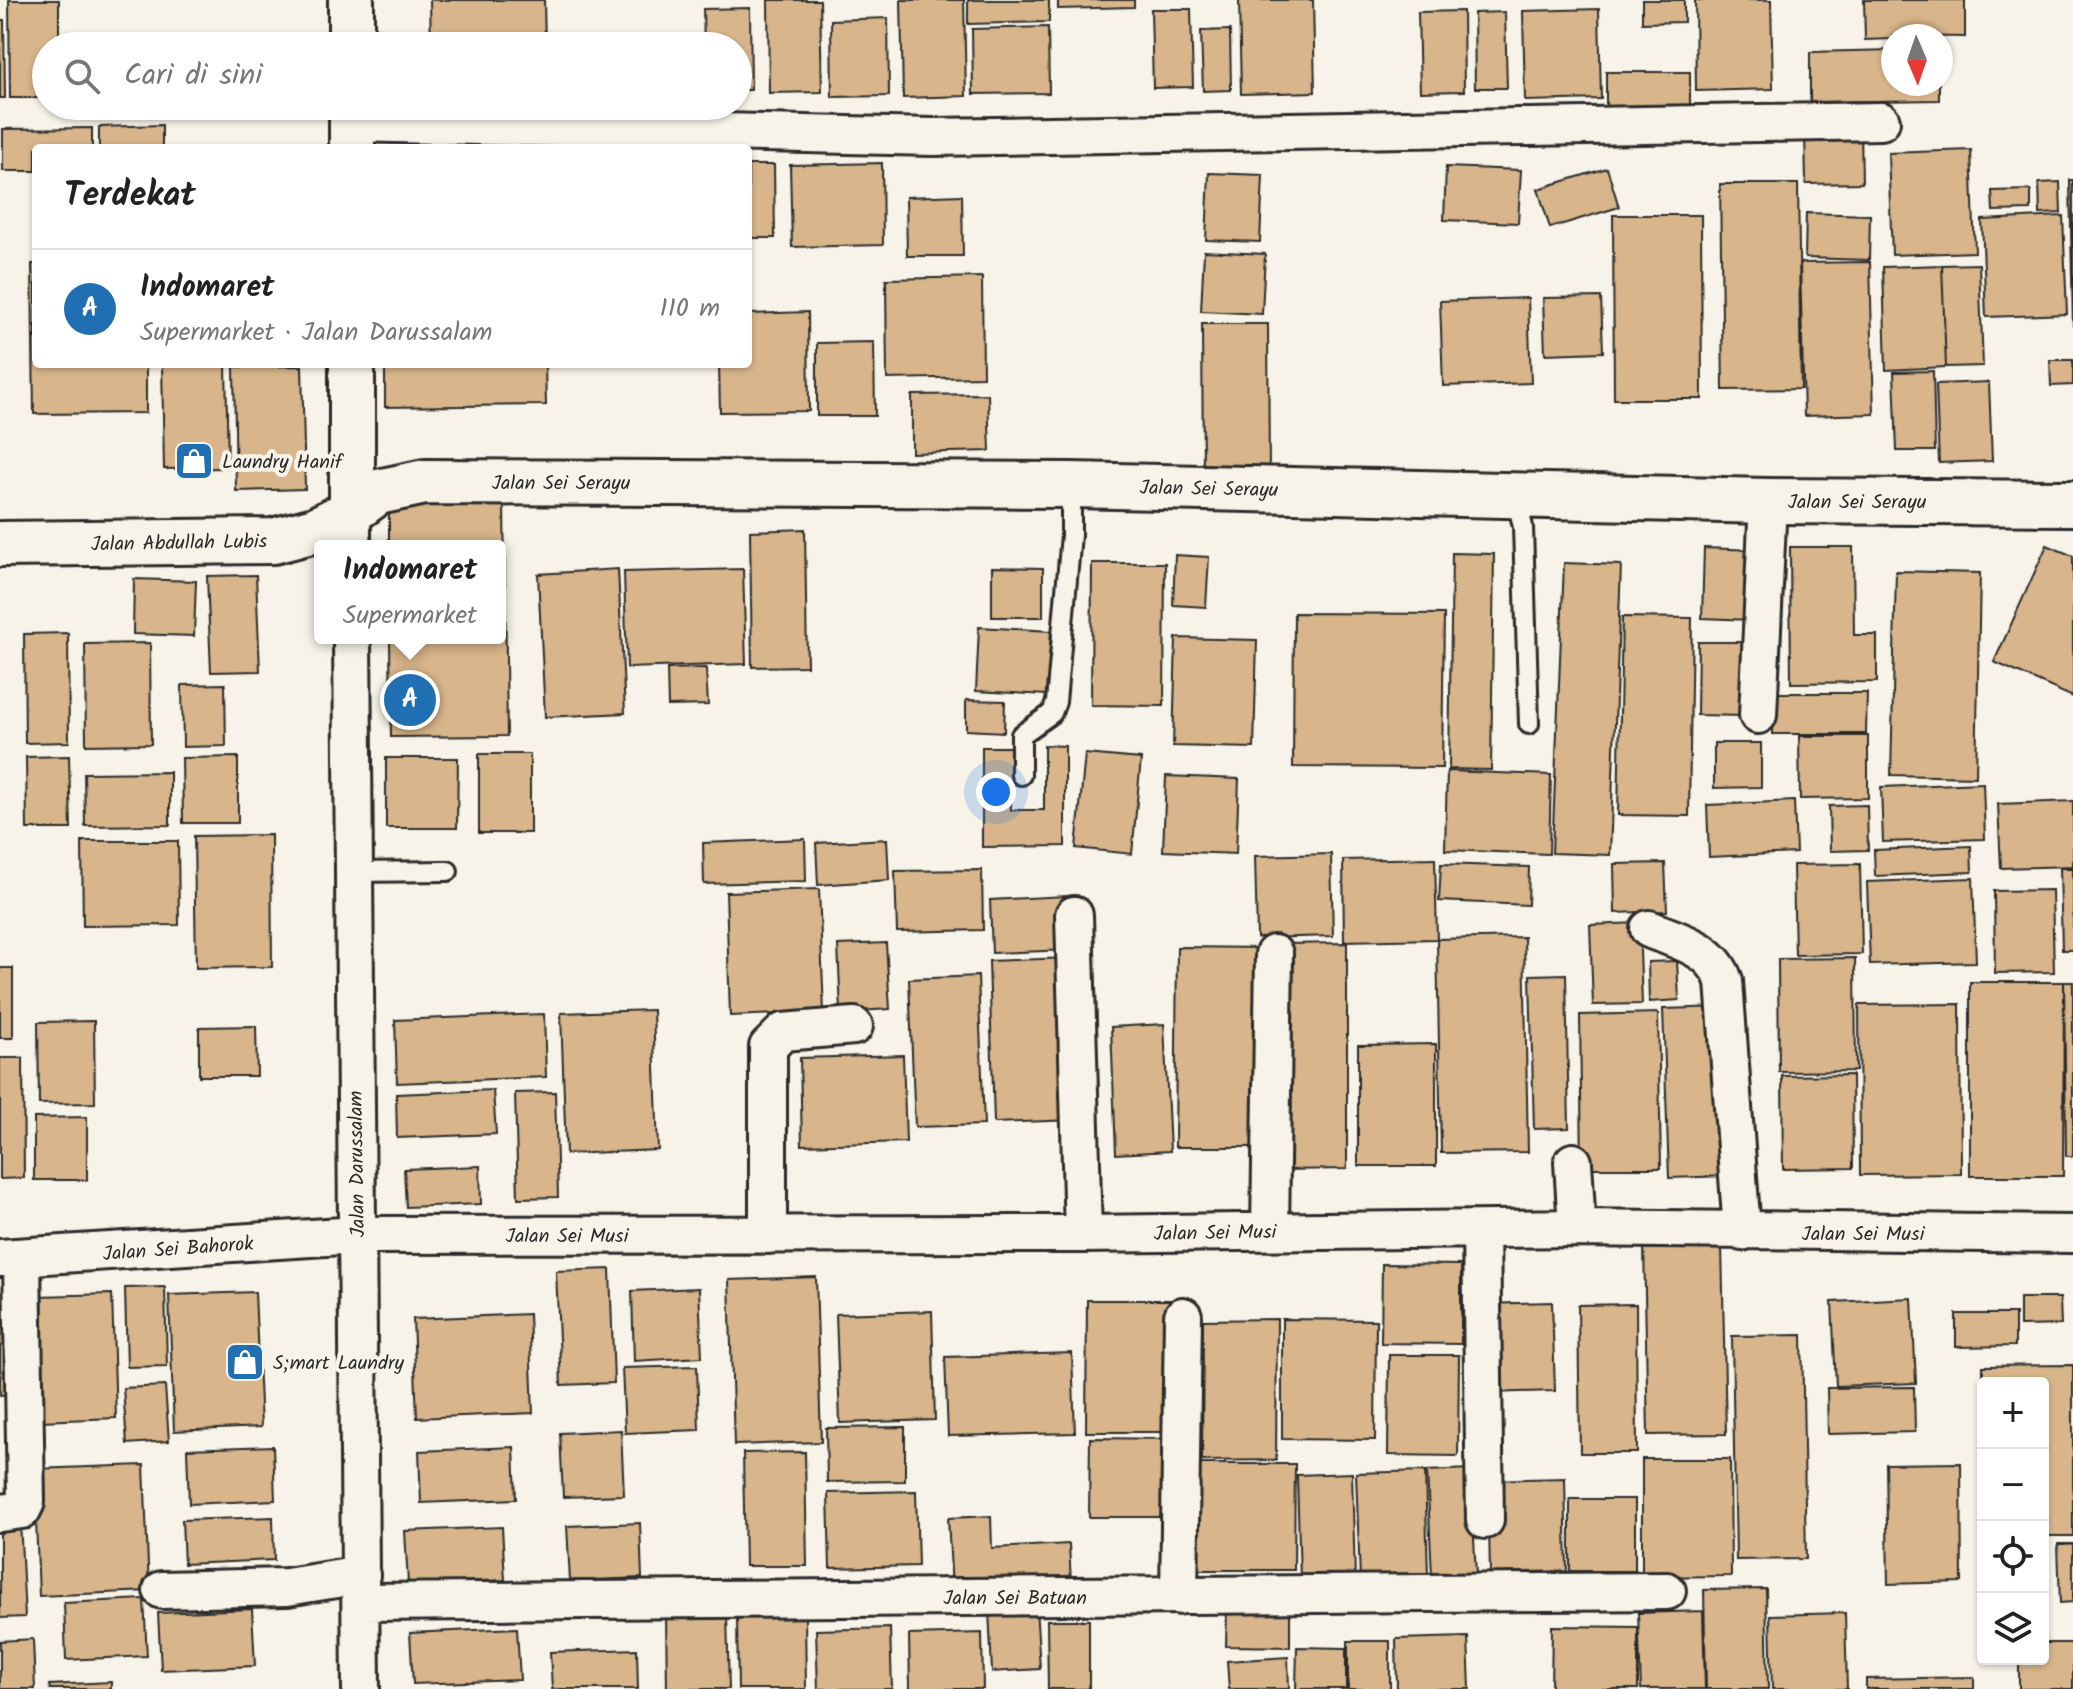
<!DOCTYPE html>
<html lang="id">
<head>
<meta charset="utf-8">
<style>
	:root { --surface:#fff; --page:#f6f6f6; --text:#222; --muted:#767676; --line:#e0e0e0; --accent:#1f6fb2 }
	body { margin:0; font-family:Kalam,sans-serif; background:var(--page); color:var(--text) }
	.controls { position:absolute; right:24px; bottom:24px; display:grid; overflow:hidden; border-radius:8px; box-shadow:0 2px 6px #0004 }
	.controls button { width:72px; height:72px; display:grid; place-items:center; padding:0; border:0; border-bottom:2px solid var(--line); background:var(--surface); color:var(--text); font:40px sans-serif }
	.compass { position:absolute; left:1881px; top:24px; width:72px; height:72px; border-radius:50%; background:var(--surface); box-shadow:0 2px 6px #0004; rotate:178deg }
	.you { position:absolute; left:996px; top:792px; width:28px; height:28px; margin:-20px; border:6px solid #fff; border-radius:50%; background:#1a73e8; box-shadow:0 0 0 12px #1a73e833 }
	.badge { display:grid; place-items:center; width:52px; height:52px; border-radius:50%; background:var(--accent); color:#fff; font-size:26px; font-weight:700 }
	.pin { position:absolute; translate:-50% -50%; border:4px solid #fff; box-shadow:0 2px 8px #0006 }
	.popup { position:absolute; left:314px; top:540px; width:192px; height:104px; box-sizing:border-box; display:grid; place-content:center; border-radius:8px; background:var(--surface); filter:drop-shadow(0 2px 6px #0005); font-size:26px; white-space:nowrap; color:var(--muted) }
	.popup b { font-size:30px; color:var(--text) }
	.popup::after { content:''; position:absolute; left:50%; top:100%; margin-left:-16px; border:16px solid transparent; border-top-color:var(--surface) }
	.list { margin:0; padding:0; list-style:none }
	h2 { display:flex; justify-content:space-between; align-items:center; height:104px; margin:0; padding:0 32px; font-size:34px }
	h2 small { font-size:26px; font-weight:400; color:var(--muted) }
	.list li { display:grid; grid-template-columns:52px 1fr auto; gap:24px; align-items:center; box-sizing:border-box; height:120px; padding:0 32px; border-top:2px solid var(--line) }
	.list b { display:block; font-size:30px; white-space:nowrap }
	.list p { margin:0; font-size:26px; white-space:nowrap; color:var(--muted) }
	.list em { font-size:26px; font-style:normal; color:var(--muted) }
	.icon { flex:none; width:44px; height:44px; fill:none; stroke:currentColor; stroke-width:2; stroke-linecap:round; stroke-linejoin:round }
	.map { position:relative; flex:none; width:2073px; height:1689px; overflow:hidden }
	.search { position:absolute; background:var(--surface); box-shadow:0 2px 6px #0004; left:32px; top:32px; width:720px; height:88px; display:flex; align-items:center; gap:20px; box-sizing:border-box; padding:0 28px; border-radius:44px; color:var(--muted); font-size:30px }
	.panel { position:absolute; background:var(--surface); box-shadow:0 2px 6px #0004; left:32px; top:144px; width:720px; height:224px; border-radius:8px }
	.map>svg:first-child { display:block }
</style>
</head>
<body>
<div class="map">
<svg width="2073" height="1689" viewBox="0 0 2073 1689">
	<rect width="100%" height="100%" fill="#f7f3e8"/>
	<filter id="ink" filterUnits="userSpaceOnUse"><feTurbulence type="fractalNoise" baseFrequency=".0125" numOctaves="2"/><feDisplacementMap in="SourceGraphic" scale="16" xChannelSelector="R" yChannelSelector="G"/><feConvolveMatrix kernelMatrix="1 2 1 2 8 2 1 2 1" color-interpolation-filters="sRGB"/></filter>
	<g filter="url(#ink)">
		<path fill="#d8b58a" stroke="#2b2b2b" stroke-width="2" d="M9 0H59V46H46V98H10Z
			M430 0H544L545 46H431Z
			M768 0H820L822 92 769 93Z
			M901 0H964L966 96 903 98Z
			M968 0H1049V22L968 24Z
			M1058 0H1134V7L1058 9Z
			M1239 0H1313L1315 92 1241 94Z
			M1642 0H1684V22L1642 23Z
			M1695 0H1771L1773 89 1696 91Z
			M1864 0H1965V37L1893 36V39L1865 40Z
			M750 8 751 90H738V46H704L703 9Z
			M1151 9H1191L1193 87 1153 88Z
			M1599 9 1601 99 1525 101 1523 11Z
			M1463 11 1464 91 1420 92 1418 12Z
			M1505 12 1507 88H1475L1474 13Z
			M888 18 889 96 832 97 831 20Z
			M0 20H4L5 98H0Z
			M1048 27 1049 93 973 94 972 29Z
			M1230 30 1231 90 1203 91 1201 31Z
			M1893 50V84H1939V100L1810 102V52Z
			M1606 72H1690V107L1606 106Z
			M183 106H301V110L183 112Z
			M162 125V148H99V127Z
			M92 128V148H36V171H3V129Z
			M1861 129 1862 183 1806 184 1805 130Z
			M534 130 535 148H415L414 131Z
			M1971 150 1975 252 1892 255 1888 153Z
			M882 163 883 245 792 247 790 165Z
			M748 165H774L775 238H748Z
			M1446 167 1521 170 1518 223 1444 220Z
			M1607 168 1619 207 1550 228 1538 189Z
			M1209 173 1263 175 1260 242 1206 240Z
			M2070 180H2073V327Z
			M2060 182 2061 213 2040 214 2039 183Z
			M1720 184H1798L1801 389 1723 390Z
			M2031 190V210L1993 211 1992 191Z
			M962 195 963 256H907L906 197Z
			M1806 213 1870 215 1869 260 1805 258Z
			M1613 215H1701L1702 399H1614Z
			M2063 216 2067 314 1986 317 1982 220Z
			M1204 251 1265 254 1262 314 1201 311Z
			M1870 262 1874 414 1804 416 1800 263Z
			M32 264H36V364H146V413L34 414Z
			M1979 264 1983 366 1946 367 1942 265Z
			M1942 265 1946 367 1886 370 1883 267Z
			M982 277 983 377 887 379 886 279Z
			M1601 297 1603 352 1545 354 1543 298Z
			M1528 298 1531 383 1443 386 1440 301Z
			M808 312 809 411 720 412 719 364H748V314Z
			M1202 324H1268L1269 474H1203Z
			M874 342 875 416H817V343Z
			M2050 360H2073V385L2051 386Z
			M162 364H226L228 468 164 469Z
			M385 364H545L546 405 385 407Z
			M302 366 305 489 236 491 234 367Z
			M1933 371 1935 451H1897L1894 372Z
			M1989 382 1992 461 1939 463 1936 384Z
			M988 394 990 451 912 453V395Z
			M504 503 507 736 391 737 390 638H500V546H389V505Z
			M805 529 807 666 752 667 750 531Z
			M2047 545 2073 556V697L1994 662Z
			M1790 547H1853L1854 635H1877V682L1791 683Z
			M1704 548 1755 550 1752 620 1702 618Z
			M1452 553 1494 554 1491 770 1449 769Z
			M1175 555 1209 557 1206 607 1173 605Z
			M1092 563H1165L1164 706 1091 705Z
			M1564 563 1621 565 1610 855 1552 853Z
			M992 567 1043 568V617H992Z
			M618 569 625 713 545 717 538 574Z
			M743 569 746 664 627 668 624 572Z
			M1896 571 1980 573 1976 777 1891 775Z
			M256 575 260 671 211 672 207 576Z
			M134 579 196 581 194 636 133 634Z
			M1294 613 1444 614 1442 768 1293 767Z
			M1622 617 1692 618 1689 816 1618 815Z
			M979 627 1051 631 1047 695 976 691Z
			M68 633 69 742 25 743 24 634Z
			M1176 638 1257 640 1254 748 1173 746Z
			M1698 642H1745L1744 716 1697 715Z
			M150 643 151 744 86 745 85 644Z
			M706 668 708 705 668 706 667 669Z
			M225 684 226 746 183 747 182 685Z
			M1773 693H1867L1866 734H1773Z
			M966 700 1005 701 1004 732 966 730Z
			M1799 736H1868V798L1800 799Z
			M1714 743H1761V787L1714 788Z
			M1044 745 1065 746V846L982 847V747H1011V810H1044Z
			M479 754H530V833H479Z
			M1085 754 1141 759 1132 854 1076 848Z
			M69 756 71 829H27L26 757Z
			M238 757V823H183L182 758Z
			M386 758H458L457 828H386Z
			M1447 771 1551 775 1549 854 1445 850Z
			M170 772V825L85 826 84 773Z
			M1166 776 1239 779 1236 854 1163 851Z
			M1983 783 1985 839 1883 842 1881 787Z
			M1794 801 1796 853 1709 857 1707 805Z
			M2073 801V866L2001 868 1998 804Z
			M1867 805 1868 850 1830 851 1829 806Z
			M271 835 272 967 196 968 194 836Z
			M805 839 806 881 704 884 703 843Z
			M887 839 889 880 818 885 816 843Z
			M82 841H178L179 925 83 926Z
			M1971 846 1972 872 1875 876 1874 850Z
			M1331 854 1333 936 1257 938 1255 856Z
			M1435 858 1437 939 1344 941 1343 860Z
			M1665 863 1667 911 1615 913 1614 864Z
			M1441 864 1529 867 1528 905 1439 901Z
			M1860 864 1862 954 1795 955 1793 865Z
			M2060 868H2073V950H2062Z
			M982 870 983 930 897 932 895 871Z
			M1973 878 1976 962 1870 965 1867 882Z
			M819 889 824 1012 730 1016 726 892Z
			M2052 890 2054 972 1995 973 1994 891Z
			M1067 896 1069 950 992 953 990 900Z
			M1639 923 1642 1004 1593 1005 1590 925Z
			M1524 937 1528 1152 1441 1153 1437 939Z
			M886 943 890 1009 841 1012 838 945Z
			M1347 943V1169L1281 1170V944Z
			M1177 947 1265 948 1262 1147H1175Z
			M1069 958 1075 1120 994 1123 989 961Z
			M1855 958 1856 1071 1779 1072 1778 959Z
			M1677 961 1679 1000 1649 1002 1648 962Z
			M0 968H13V1038H0Z
			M1566 974 1569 1128 1534 1129 1530 975Z
			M978 976 984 1125 915 1127 909 979Z
			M1970 982H2064L2063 1176H1970Z
			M2064 982H2073V1156H2066Z
			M1960 1004 1961 1174 1860 1175 1859 1005Z
			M1723 1007 1729 1176 1669 1178 1663 1009Z
			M653 1010 658 1150 566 1154 561 1013Z
			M1658 1013 1661 1168H1582L1580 1015Z
			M544 1014 546 1077 397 1083 395 1020Z
			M94 1021 95 1103 39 1104 38 1022Z
			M1164 1024 1170 1151 1116 1154 1111 1027Z
			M256 1026 257 1076H199V1027Z
			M1436 1044V1166H1358V1045Z
			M903 1055 906 1142 802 1145 800 1058Z
			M0 1058H23L24 1178 0 1179Z
			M1852 1075 1853 1168 1783 1169 1782 1076Z
			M493 1090 496 1134 397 1138 396 1094Z
			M555 1092 558 1197 518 1198 515 1093Z
			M87 1117V1180H34V1118Z
			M480 1166 481 1204 406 1207 404 1169Z
			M1722 1244 1726 1434 1648 1435 1644 1245Z
			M1382 1264 1461 1265V1344L1381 1343Z
			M610 1269 614 1383 561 1385 556 1271Z
			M816 1277 821 1442 734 1445 729 1280Z
			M165 1287 167 1366 127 1367 125 1288Z
			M699 1288 702 1357 634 1361 632 1291Z
			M255 1292 261 1427 174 1431 169 1295Z
			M112 1294 116 1418 41 1421 37 1296Z
			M1912 1298 1916 1383 1836 1386 1832 1302Z
			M2020 1298H2060L2061 1325 2020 1326Z
			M1087 1300H1179V1432H1086Z
			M1552 1302 1555 1391 1489 1393 1486 1304Z
			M0 1303H11L15 1394 0 1395Z
			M1636 1304 1637 1453H1580L1578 1305Z
			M932 1311 935 1420 840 1423 836 1314Z
			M529 1314 533 1413 417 1418 413 1319Z
			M1956 1314H2015V1346L1956 1347Z
			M1277 1319 1276 1460 1202 1461 1203 1320Z
			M1282 1319 1376 1320 1375 1440 1282 1439Z
			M1802 1335 1806 1559 1736 1560 1732 1336Z
			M1072 1353 1075 1433 948 1436 945 1357Z
			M1389 1355H1459L1458 1456 1388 1455Z
			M2073 1365V1536H2043V1383H1983V1366Z
			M697 1366 699 1430 625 1433 622 1368Z
			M165 1386 169 1441 127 1444 123 1388Z
			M1914 1387 1915 1432 1828 1434 1827 1388Z
			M905 1427V1481L827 1482 826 1428Z
			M621 1430 624 1495 563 1497 560 1433Z
			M1090 1438 1173 1439 1172 1517H1089Z
			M273 1446 275 1500 189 1504 187 1449Z
			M514 1447 516 1499 421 1503 419 1451Z
			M805 1452 807 1566H745L743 1453Z
			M1642 1459H1730L1731 1576 1642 1577Z
			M1961 1463 1962 1582 1888 1584 1886 1464Z
			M1199 1464H1295L1294 1570H1199Z
			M144 1465 149 1591 39 1596 34 1469Z
			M1470 1469 1476 1574 1432 1576 1427 1471Z
			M1425 1471 1428 1576 1360 1579 1356 1473Z
			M1352 1473 1355 1579 1300 1580 1297 1475Z
			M1565 1478 1567 1571 1490 1573 1488 1480Z
			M916 1491 918 1566 830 1568 828 1493Z
			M1570 1499H1635V1571H1570Z
			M991 1516 992 1548 1069 1544 1071 1583 952 1590 948 1518Z
			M273 1517 274 1560 184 1564 182 1520Z
			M20 1520 25 1617 0 1618V1521Z
			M640 1523 642 1578 570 1581 567 1526Z
			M502 1527 505 1580 408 1584 405 1531Z
			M2058 1544H2073V1602L2060 1603Z
			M1766 1589 1768 1689H1706L1704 1590Z
			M144 1599 147 1656 66 1660 64 1603Z
			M1227 1605 1290 1606V1647L1226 1646Z
			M1036 1607 1040 1669 992 1672 989 1610Z
			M252 1609 255 1666 161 1670 158 1613Z
			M1703 1611 1705 1689H1641L1638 1613Z
			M1845 1613 1847 1689H1772L1770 1615Z
			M727 1614 729 1689H667L666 1616Z
			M805 1615 806 1689H738L737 1616Z
			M1047 1620H1089V1689H1048Z
			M1552 1626 1638 1627V1689H1551Z
			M517 1628 520 1680 413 1684 410 1633Z
			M890 1628 892 1689H818L816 1630Z
			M982 1633 983 1689H910L909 1635Z
			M1468 1637 1470 1689H1397L1396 1639Z
			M33 1639 35 1689H0V1641Z
			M1348 1641H1390V1689H1348Z
			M2043 1643H2073V1689H2019V1659H2043Z
			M1297 1647 1346 1648V1689H1296Z
			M637 1649 638 1689H552L550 1652Z
			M1288 1657 1289 1689H1229L1227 1661Z
			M1974 1677V1689H1866V1679Z
			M111 1682V1689H50L49 1685Z"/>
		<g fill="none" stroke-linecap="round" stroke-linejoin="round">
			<g stroke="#2b2b2b" stroke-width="24">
				<path id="service" d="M1516 496 1523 527 1529 724
					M1021 775V735L1052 713 1056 702 1071 535V485
					M352 872 448 871"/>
			</g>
			<g stroke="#2b2b2b" stroke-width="42">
				<path id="minor" d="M352 123 932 137 1881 121
					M352 546V511
					M352 638 361 1689
					M1758 715 1768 501
					M1074 915 1083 1234
					M1649 929C1678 941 1713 948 1724 981L1742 1232
					M1573 1162 1577 1228
					M1481 1230 1485 1520
					M1270 1231 1274 954
					M768 1235V1047L783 1032 854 1026
					M0 1258 357 1235 1083 1234 1577 1228 2073 1234
					M0 1513 22 1510 26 1502 22 1259
					M162 1590 287 1587 361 1575
					M1179 1596 1183 1316
					M362 1602 1667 1591"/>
			</g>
			<g stroke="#2b2b2b" stroke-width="50">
				<path id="tertiary" d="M351 0V46
					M352 106V148
					M352 511V364
					M0 544 273 541 315 530 352 511 378 492 425 482 1071 485 1768 501 2073 503"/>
			</g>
			<use href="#service" stroke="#f7f3e8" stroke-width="18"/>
			<use href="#minor" stroke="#f7f3e8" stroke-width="36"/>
			<use href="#tertiary" stroke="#f7f3e8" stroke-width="44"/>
		</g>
	</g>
	<defs>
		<g id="shop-square" transform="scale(2)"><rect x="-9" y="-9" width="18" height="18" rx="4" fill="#1f6fb2" stroke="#f7f3e8"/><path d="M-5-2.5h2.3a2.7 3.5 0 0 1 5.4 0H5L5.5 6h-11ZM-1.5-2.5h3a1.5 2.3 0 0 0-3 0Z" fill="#fff"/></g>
	</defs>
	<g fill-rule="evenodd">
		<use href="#shop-square" x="194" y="461"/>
		<use href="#shop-square" x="245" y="1362"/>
	</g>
	<g text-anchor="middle" stroke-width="8" stroke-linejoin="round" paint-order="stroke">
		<g font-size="20" fill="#2b2b2b" stroke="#f7f3e8" text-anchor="start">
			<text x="222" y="468">Laundry Hanif</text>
			<text x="273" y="1369">S;mart Laundry</text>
		</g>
		<g font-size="20" fill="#2b2b2b" stroke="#f7f3e8">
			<text x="561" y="489">Jalan Sei Serayu</text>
			<text transform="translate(1209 488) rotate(1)" y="7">Jalan Sei Serayu</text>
			<text x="1857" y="508">Jalan Sei Serayu</text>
			<text transform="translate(179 542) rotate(-1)" y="7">Jalan Abdullah Lubis</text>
			<text transform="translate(356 1164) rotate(-91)" y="7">Jalan Darussalam</text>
			<text transform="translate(1215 1232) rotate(-1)" y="7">Jalan Sei Musi</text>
			<text x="1863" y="1240">Jalan Sei Musi</text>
			<text x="567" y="1242">Jalan Sei Musi</text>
			<text transform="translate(178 1248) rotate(-4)" y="7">Jalan Sei Bahorok</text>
			<text x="1015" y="1604">Jalan Sei Batuan</text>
		</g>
	</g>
</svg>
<div class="controls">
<button>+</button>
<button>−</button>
<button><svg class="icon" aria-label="locate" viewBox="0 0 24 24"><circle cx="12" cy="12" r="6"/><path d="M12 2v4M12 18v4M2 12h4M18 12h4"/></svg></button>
<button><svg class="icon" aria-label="layers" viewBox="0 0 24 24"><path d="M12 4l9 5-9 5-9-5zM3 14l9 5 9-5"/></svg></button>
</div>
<svg class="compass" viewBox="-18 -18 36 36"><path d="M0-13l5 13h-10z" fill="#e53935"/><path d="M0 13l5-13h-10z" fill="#767676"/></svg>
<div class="you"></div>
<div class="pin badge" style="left:410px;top:700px">A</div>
<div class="popup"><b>Indomaret</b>Supermarket</div>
<div class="search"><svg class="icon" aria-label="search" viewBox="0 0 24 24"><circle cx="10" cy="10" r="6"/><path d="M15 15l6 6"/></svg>Cari di sini</div>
<section class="panel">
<h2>Terdekat<small></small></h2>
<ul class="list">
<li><span class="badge">A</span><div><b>Indomaret</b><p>Supermarket · Jalan Darussalam</p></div><em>110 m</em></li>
</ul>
</section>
</div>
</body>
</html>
